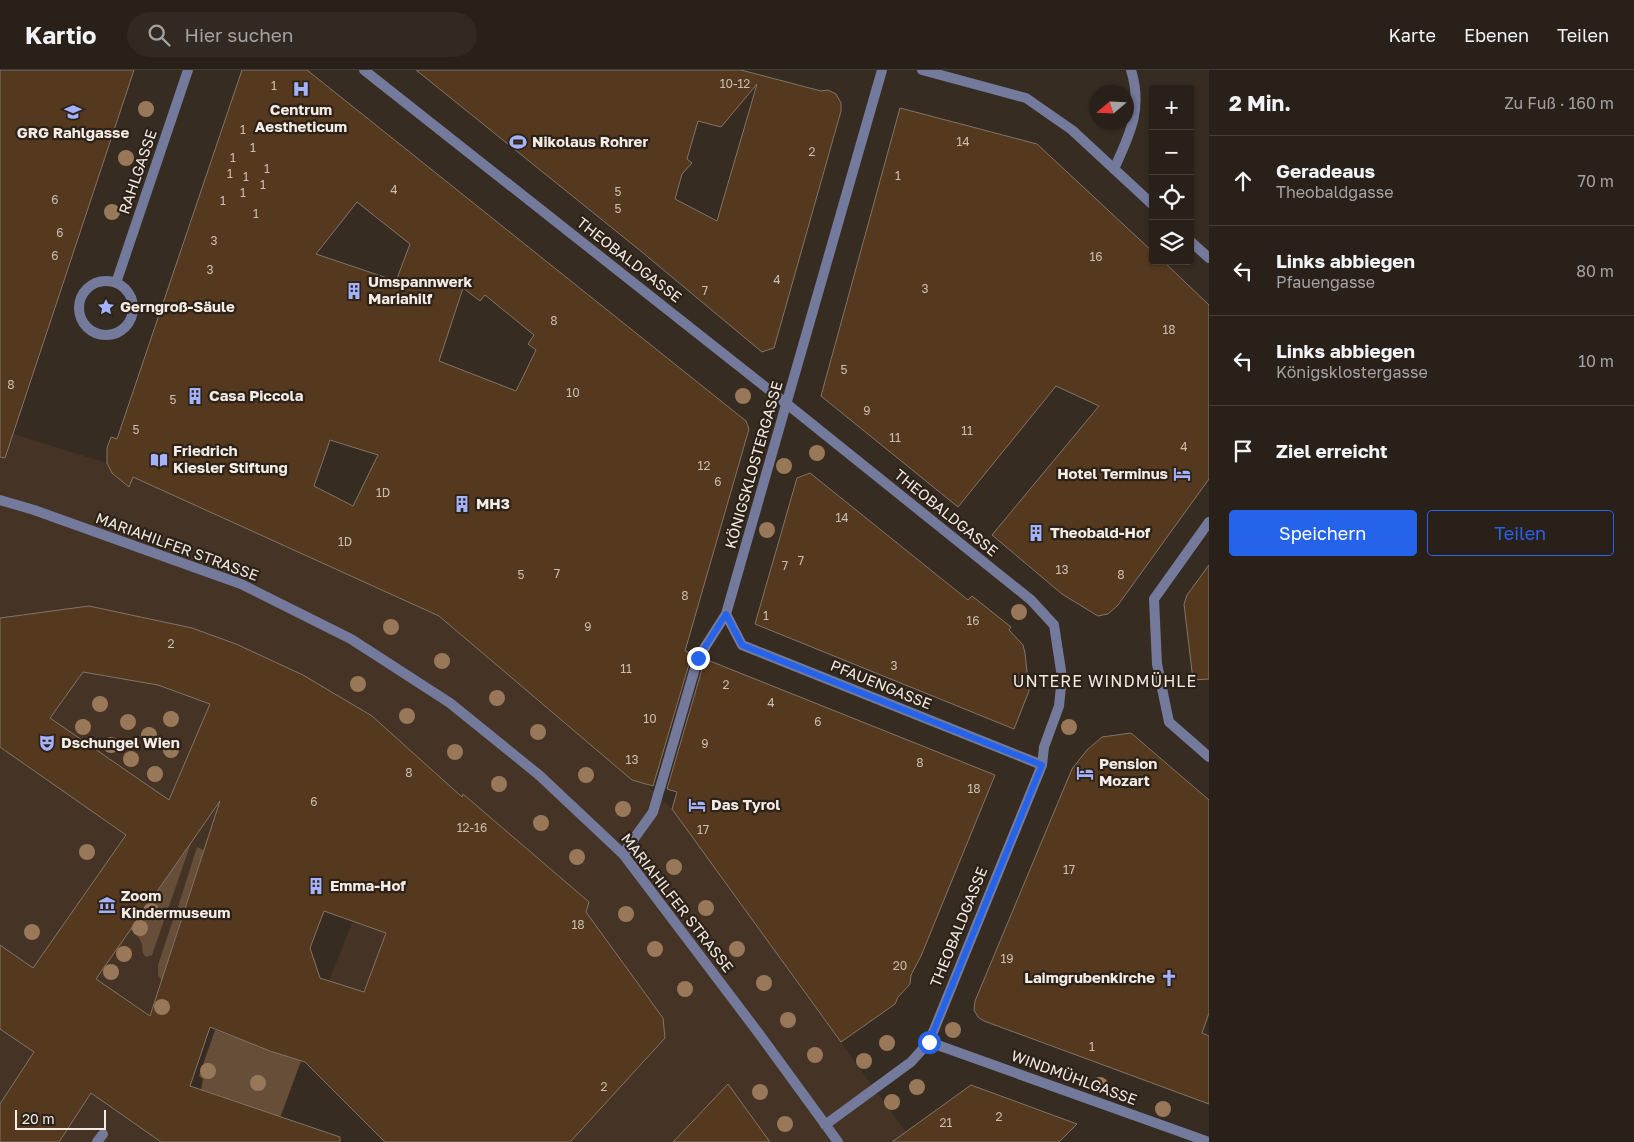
<!DOCTYPE html>
<html lang="de">
<head>
<meta charset="utf-8">
<style>
	:root { --surface:#292119; --page:#312922; --text:#f1f3f6; --muted:#a5a3a2; --line:#453e38; --accent:#2563eb }
	body { margin:0; font-family:"Golos Text",sans-serif; background:var(--page); color:var(--text) }
	.controls { position:absolute; right:15px; top:15px; display:grid; overflow:hidden; border-radius:5px; box-shadow:0 1px 4px #0004 }
	.controls button { width:45px; height:45px; display:grid; place-items:center; padding:0; border:0; border-bottom:1px solid var(--line); background:var(--surface); color:var(--text); font:25px sans-serif }
	.compass { position:absolute; left:1089px; top:15px; width:45px; height:45px; border-radius:50%; background:var(--surface); box-shadow:0 1px 4px #0004; rotate:251deg }
	.scale { position:absolute; left:15px; bottom:12px; width:91px; box-sizing:border-box; padding-left:5px; border:2px solid #f3ebe4; border-top:0; font-size:14px; line-height:18px; white-space:nowrap; color:#f3ebe4; -webkit-text-stroke:4px #2d2218; paint-order:stroke }
	.stop { position:absolute; width:15px; height:15px; margin:-11px; border:4px solid #2563eb; border-radius:50%; background:#fff }
	.stop.end { background:#2563eb; border-color:#fff; box-shadow:0 1px 5px #0008 }
	.list { margin:0; padding:0; list-style:none }
	h2 { display:flex; justify-content:space-between; align-items:center; height:65px; margin:0; padding:0 20px; font-size:21px }
	h2 small { font-size:16px; font-weight:400; color:var(--muted) }
	.list li { display:grid; grid-template-columns:32px 1fr auto; gap:15px; align-items:center; box-sizing:border-box; height:90px; padding:0 20px; border-top:1px solid var(--line) }
	.list b { display:block; font-size:19px; white-space:nowrap }
	.list p { margin:0; font-size:16px; white-space:nowrap; color:var(--muted) }
	.list em { font-size:16px; font-style:normal; color:var(--muted) }
	.actions { display:flex; gap:10px; padding:15px 20px }
	.actions a { flex:1; padding:11px 0; border:1px solid var(--accent); border-radius:5px; text-align:center; font-size:18px; color:var(--accent) }
	.actions .main { background:var(--accent); color:#fff }
	.icon { flex:none; width:28px; height:28px; fill:none; stroke:currentColor; stroke-width:2; stroke-linecap:round; stroke-linejoin:round }
	.map { position:relative; flex:none; width:1209px; height:1072px; overflow:hidden }
	header { display:flex; align-items:center; gap:30px; box-sizing:border-box; height:70px; padding:0 25px; background:var(--surface); border-bottom:1px solid var(--line) }
	header strong { font-size:24px }
	nav { display:flex; gap:28px; margin-inline-start:auto; font-size:18px }
	.search { width:350px; height:45px; background:var(--page); display:flex; align-items:center; gap:12px; box-sizing:border-box; padding:0 18px; border-radius:28px; color:var(--muted); font-size:19px }
	main { display:flex }
	aside { flex:1; background:var(--surface) }
	.map>svg:first-child { display:block }
</style>
</head>
<body>
<header>
<strong>Kartio</strong>
<div class="search"><svg class="icon" aria-label="search" viewBox="0 0 24 24"><circle cx="10" cy="10" r="6"/><path d="M15 15l6 6"/></svg>Hier suchen</div>
<nav><a>Karte</a><a>Ebenen</a><a>Teilen</a></nav>
</header>
<main>
<div class="map">
<svg width="1209" height="1072" viewBox="0 0 1209 1072">
	<rect width="100%" height="100%" fill="#372c21"/>
	<path fill="#453425" d="M0 360 107 393 112 403 133 407 439 546 632 710 646 714 672 739 913 1072H464L329 911 353 851 392 766 429 697 372 646 163 991 191 1015 171 1072H0Z"/>
	<path fill="#664e39" d="M191 773 152 885 146 887C141 882 143 880 142 874 140 868 135 863 130 859Z
		M197 777 204 780 184 840 178 837Z
		M174 847 181 849 164 903 189 914 162 911 158 905V895Z
		M215 960 301 991 280 1048 201 1020 203 1009 199 1006Z"/>
	<path fill="#54391e" stroke="#827468" fill-rule="evenodd" d="M0 0H134L5 388 0 387Z
		M242 0H307L746 351 749 359 685 581 692 584 653 716 632 710 439 546 133 407 129 417 112 403 107 393V378L111 367 117 369ZM357 132 410 174 396 211 316 184ZM463 218 480 231 485 225 534 265 528 274 536 280 516 321 439 291ZM330 370 378 385 353 436 314 416Z
		M416 0H741L821 21 828 20 836 24 841 33V41L774 278 762 282 642 182ZM757 14 746 52 717 151 675 129 682 104 692 93 687 89 698 51 721 57Z
		M900 38 1037 74 1153 182V191H1163L1209 235V409L1118 535 1108 544 1098 546 1062 524 992 465 1099 336 1056 316 958 437 821 326Z
		M810 403 968 530 972 526 1011 557 1009 560 1023 575 1025 583 1029 621 1014 659 755 554 797 408Z
		M1209 495V609L1193 610 1184 534 1187 525Z
		M89 536 192 558 236 574 303 605 372 646 462 727 463 724 589 832 586 842 663 948 665 968 570 1072H385L305 992 270 981 210 957 190 1016 340 1067V1072H161L91 1023 59 1072H0V1034L34 982 0 959V875L33 898 126 765 0 677V548ZM83 602 158 615 210 634 169 730 50 648ZM220 731 150 946 96 909ZM324 841 386 863 364 922 320 908 310 878Z
		M705 589 995 705 921 886 911 905 910 914 898 927 895 934 841 972 672 739 677 722 667 719Z
		M1131 663 1209 730V943L1202 963 1209 966V1034L984 951 978 947 974 940 975 931 1072 699 1087 680 1102 667Z
		M728 1014 770 1072H673Z
		M971 1015 1077 1054 1059 1072H892Z"/>
	<g fill="none" stroke-linecap="round" stroke-linejoin="round">
		<path stroke="#747a9c" stroke-width="10" d="M97 1072 103 1064"/>
		<path stroke="#747a9c" stroke-width="10" d="M364 0 787 334 1031 530 1054 555 1062 607 1059 636 1044 677 1042 695 929 972 911 992 825 1055
			M1114 99C1130 64 1143 39 1131 0
			M79 238a27 27 0 1 1 54 0a27 27 0 1 1-54 0Z
			M116 213 188 0
			M0 430 34 440 241 514 351 569 450 633 539 705 623 784 757 961 838 1072
			M1209 452 1154 529 1157 594 1169 652 1209 687
			M726 544 742 575 1042 695
			M623 784 653 742 698 588 726 544 882 0
			M929 972 1209 1072"/>
		<path stroke="#747a9c" stroke-width="10" d="M922 0 1026 28 1072 60 1153 135
			M1190 171 1209 188"/>
	</g>
	<g fill="#997859">
		<circle cx="146" cy="39" r="8"/>
		<circle cx="126" cy="88" r="8"/>
		<circle cx="112" cy="142" r="8"/>
		<circle cx="743" cy="326" r="8"/>
		<circle cx="817" cy="383" r="8"/>
		<circle cx="784" cy="396" r="8"/>
		<circle cx="767" cy="460" r="8"/>
		<circle cx="1019" cy="542" r="8"/>
		<circle cx="391" cy="557" r="8"/>
		<circle cx="442" cy="591" r="8"/>
		<circle cx="358" cy="614" r="8"/>
		<circle cx="497" cy="628" r="8"/>
		<circle cx="100" cy="634" r="8"/>
		<circle cx="407" cy="646" r="8"/>
		<circle cx="171" cy="649" r="8"/>
		<circle cx="128" cy="652" r="8"/>
		<circle cx="83" cy="657" r="8"/>
		<circle cx="1069" cy="657" r="8"/>
		<circle cx="538" cy="662" r="8"/>
		<circle cx="149" cy="665" r="8"/>
		<circle cx="111" cy="675" r="8"/>
		<circle cx="171" cy="680" r="8"/>
		<circle cx="455" cy="682" r="8"/>
		<circle cx="131" cy="689" r="8"/>
		<circle cx="155" cy="704" r="8"/>
		<circle cx="586" cy="705" r="8"/>
		<circle cx="499" cy="714" r="8"/>
		<circle cx="623" cy="739" r="8"/>
		<circle cx="541" cy="753" r="8"/>
		<circle cx="87" cy="782" r="8"/>
		<circle cx="577" cy="787" r="8"/>
		<circle cx="674" cy="797" r="8"/>
		<circle cx="706" cy="838" r="8"/>
		<circle cx="151" cy="841" r="8"/>
		<circle cx="626" cy="844" r="8"/>
		<circle cx="140" cy="858" r="8"/>
		<circle cx="32" cy="862" r="8"/>
		<circle cx="655" cy="879" r="8"/>
		<circle cx="737" cy="879" r="8"/>
		<circle cx="124" cy="884" r="8"/>
		<circle cx="111" cy="902" r="8"/>
		<circle cx="764" cy="913" r="8"/>
		<circle cx="685" cy="919" r="8"/>
		<circle cx="162" cy="937" r="8"/>
		<circle cx="788" cy="950" r="8"/>
		<circle cx="953" cy="960" r="8"/>
		<circle cx="887" cy="973" r="8"/>
		<circle cx="815" cy="985" r="8"/>
		<circle cx="864" cy="991" r="8"/>
		<circle cx="208" cy="1001" r="8"/>
		<circle cx="258" cy="1013" r="8"/>
		<circle cx="1100" cy="1015" r="8"/>
		<circle cx="917" cy="1017" r="8"/>
		<circle cx="760" cy="1022" r="8"/>
		<circle cx="892" cy="1032" r="8"/>
		<circle cx="1163" cy="1039" r="8"/>
		<circle cx="785" cy="1054" r="8"/>
	</g>
	<g fill="none" stroke-linecap="round" stroke-linejoin="round">
		<path stroke="#2563eb" stroke-width="6" d="M698 588 726 544 742 575 1042 695 929 972"/>
	</g>
	<defs>
		<g id="hospital-bare" transform="scale(1.35)"><path d="M-5-5h3v3.5h4V-5h3V5h-3V1.5h-4V5h-3Z" fill="#a4b2fc" stroke="#2d2218" stroke-width="2.5" paint-order="stroke"/></g>
		<g id="school-bare" transform="scale(1.35)"><path d="M0-5L7-2L0 1L-7-2ZM-4 1L0 2.5L4 1V4Q0 6-4 4Z" fill="#a4b2fc" stroke="#2d2218" stroke-width="2.5" paint-order="stroke"/></g>
		<g id="stadium-bare" transform="scale(1.35)"><path d="M0-5a6.5 5 0 1 0 0 10a6.5 5 0 1 0 0-10ZM-3.5-1.8h7v3.6h-7Z" fill="#a4b2fc" stroke="#2d2218" stroke-width="2.5" paint-order="stroke"/></g>
		<g id="building-bare" transform="scale(1.35)"><path d="M-4-6H4V6H1V3H-1V6H-4ZM-2.5-4.3h1.7v1.8h-1.7ZM.8-4.3h1.7v1.8H.8ZM-2.5-1h1.7V.8h-1.7ZM.8-1h1.7V.8H.8Z" fill="#a4b2fc" stroke="#2d2218" stroke-width="2.5" paint-order="stroke"/></g>
		<g id="sight-bare" transform="scale(1.35)"><path d="M0-6L1.8-2.2L6-1.7L2.9 1.2L3.7 5.4L0 3.3L-3.7 5.4L-2.9 1.2L-6-1.7L-1.8-2.2Z" fill="#a4b2fc" stroke="#2d2218" stroke-width="2.5" paint-order="stroke"/></g>
		<g id="library-bare" transform="scale(1.35)"><path d="M-6-4Q-3-5.5-.7-3.5V5Q-3 3-6 4ZM6-4Q3-5.5 .7-3.5V5Q3 3 6 4Z" fill="#a4b2fc" stroke="#2d2218" stroke-width="2.5" paint-order="stroke"/></g>
		<g id="hotel-bare" transform="scale(1.35)"><path d="M-6-4.5h1.5V1H6V5H4.5V3h-9V5H-6ZM-4 0a1.8 1.8 0 1 1 3.6 0ZM.5 0V-2.5h3Q6-2.5 6 0Z" fill="#a4b2fc" stroke="#2d2218" stroke-width="2.5" paint-order="stroke"/></g>
		<g id="theatre-bare" transform="scale(1.35)"><path d="M-5-5.5Q0-4 5-5.5V0Q5 5 0 6Q-5 5-5 0ZM-3.3-2.5H-1v1.5H-3.3ZM1-2.5H3.3v1.5H1ZM-2.8 1Q0 5.5 2.8 1Z" fill="#a4b2fc" stroke="#2d2218" stroke-width="2.5" paint-order="stroke"/></g>
		<g id="museum-bare" transform="scale(1.35)"><path d="M0-6L6-3V-2H-6V-3ZM-5-1h2V3h-2ZM-1-1h2V3h-2ZM3-1h2V3H3ZM-6 4H6V6H-6Z" fill="#a4b2fc" stroke="#2d2218" stroke-width="2.5" paint-order="stroke"/></g>
		<g id="church-bare" transform="scale(1.35)"><path d="M-1.2-6h2.4v3.5h3.3v2.4h-3.3V6h-2.4V-.1h-3.3v-2.4h3.3Z" fill="#a4b2fc" stroke="#2d2218" stroke-width="2.5" paint-order="stroke"/></g>
	</defs>
	<g fill-rule="evenodd">
		<use href="#hospital-bare" x="301" y="19"/>
		<use href="#school-bare" x="73" y="42"/>
		<use href="#stadium-bare" x="518" y="72"/>
		<use href="#building-bare" x="354" y="221"/>
		<use href="#sight-bare" x="106" y="237"/>
		<use href="#building-bare" x="195" y="326"/>
		<use href="#library-bare" x="159" y="390"/>
		<use href="#hotel-bare" x="1182" y="404"/>
		<use href="#building-bare" x="462" y="434"/>
		<use href="#building-bare" x="1036" y="463"/>
		<use href="#theatre-bare" x="47" y="673"/>
		<use href="#hotel-bare" x="1085" y="703"/>
		<use href="#hotel-bare" x="697" y="735"/>
		<use href="#building-bare" x="316" y="816"/>
		<use href="#museum-bare" x="107" y="835"/>
		<use href="#church-bare" x="1169" y="908"/>
	</g>
	<g text-anchor="middle" stroke-width="4.5" stroke-linejoin="round" paint-order="stroke">
		<g font-size="12" fill="#cbbeb2">
			<text x="735" y="18">10-12</text>
			<text x="274" y="20">1</text>
			<text x="243" y="64">1</text>
			<text x="963" y="76">14</text>
			<text x="253" y="82">1</text>
			<text x="812" y="86">2</text>
			<text x="233" y="92">1</text>
			<text x="267" y="103">1</text>
			<text x="230" y="108">1</text>
			<text x="898" y="110">1</text>
			<text x="246" y="111">1</text>
			<text x="263" y="119">1</text>
			<text x="394" y="124">4</text>
			<text x="618" y="126">5</text>
			<text x="243" y="127">1</text>
			<text x="55" y="134">6</text>
			<text x="223" y="135">1</text>
			<text x="618" y="143">5</text>
			<text x="256" y="148">1</text>
			<text x="60" y="167">6</text>
			<text x="214" y="175">3</text>
			<text x="55" y="190">6</text>
			<text x="1096" y="191">16</text>
			<text x="210" y="204">3</text>
			<text x="777" y="214">4</text>
			<text x="925" y="223">3</text>
			<text x="705" y="225">7</text>
			<text x="554" y="255">8</text>
			<text x="1169" y="264">18</text>
			<text x="844" y="304">5</text>
			<text x="11" y="319">8</text>
			<text x="573" y="327">10</text>
			<text x="173" y="334">5</text>
			<text x="867" y="345">9</text>
			<text x="136" y="364">5</text>
			<text x="967" y="365">11</text>
			<text x="895" y="372">11</text>
			<text x="1184" y="381">4</text>
			<text x="704" y="400">12</text>
			<text x="718" y="416">6</text>
			<text x="383" y="427">1D</text>
			<text x="842" y="452">14</text>
			<text x="345" y="476">1D</text>
			<text x="801" y="495">7</text>
			<text x="785" y="500">7</text>
			<text x="1062" y="504">13</text>
			<text x="557" y="508">7</text>
			<text x="521" y="509">5</text>
			<text x="1121" y="509">8</text>
			<text x="685" y="530">8</text>
			<text x="766" y="550">1</text>
			<text x="973" y="555">16</text>
			<text x="588" y="561">9</text>
			<text x="171" y="578">2</text>
			<text x="894" y="600">3</text>
			<text x="626" y="603">11</text>
			<text x="726" y="619">2</text>
			<text x="771" y="637">4</text>
			<text x="650" y="653">10</text>
			<text x="818" y="656">6</text>
			<text x="705" y="678">9</text>
			<text x="632" y="694">13</text>
			<text x="920" y="697">8</text>
			<text x="409" y="707">8</text>
			<text x="974" y="723">18</text>
			<text x="314" y="736">6</text>
			<text x="472" y="762">12-16</text>
			<text x="703" y="764">17</text>
			<text x="1069" y="804">17</text>
			<text x="578" y="859">18</text>
			<text x="1007" y="893">19</text>
			<text x="900" y="900">20</text>
			<text x="1092" y="981">1</text>
			<text x="604" y="1021">2</text>
			<text x="999" y="1051">2</text>
			<text x="946" y="1057">21</text>
		</g>
		<g font-size="15" font-weight="bold" fill="#f3ebe4" stroke="#2d2218" text-anchor="start">
			<text x="301" y="45" text-anchor="middle">Centrum<tspan x="301" dy="17">Aestheticum</tspan></text>
			<text x="73" y="68" text-anchor="middle">GRG Rahlgasse</text>
			<text x="532" y="77">Nikolaus Rohrer</text>
			<text x="368" y="217">Umspannwerk<tspan x="368" dy="17">Mariahilf</tspan></text>
			<text x="120" y="242">Gerngroß-Säule</text>
			<text x="209" y="331">Casa Piccola</text>
			<text x="173" y="386">Friedrich<tspan x="173" dy="17">Kiesler Stiftung</tspan></text>
			<text x="1168" y="409" text-anchor="end">Hotel Terminus</text>
			<text x="476" y="439">MH3</text>
			<text x="1050" y="468">Theobald-Hof</text>
			<text x="61" y="678">Dschungel Wien</text>
			<text x="1099" y="699">Pension<tspan x="1099" dy="17">Mozart</tspan></text>
			<text x="711" y="740">Das Tyrol</text>
			<text x="330" y="821">Emma-Hof</text>
			<text x="121" y="831">Zoom<tspan x="121" dy="17">Kindermuseum</tspan></text>
			<text x="1155" y="913" text-anchor="end">Laimgrubenkirche</text>
		</g>
		<g font-size="15" fill="#f3ebe4" stroke="#2d2218">
			<text transform="translate(138 102) rotate(-71)" y="5">RAHLGASSE</text>
			<text transform="translate(629 190) rotate(38)" y="5">THEOBALDGASSE</text>
			<text transform="translate(754 395) rotate(-74)" y="5">KÖNIGSKLOSTERGASSE</text>
			<text transform="translate(946 443) rotate(39)" y="5">THEOBALDGASSE</text>
			<text transform="translate(177 477) rotate(20)" y="5">MARIAHILFER STRASSE</text>
			<text transform="translate(881 615) rotate(22)" y="5">PFAUENGASSE</text>
			<text transform="translate(677 833) rotate(52)" y="5">MARIAHILFER STRASSE</text>
			<text transform="translate(959 857) rotate(-68)" y="5">THEOBALDGASSE</text>
			<text transform="translate(1074 1008) rotate(20)" y="5">WINDMÜHLGASSE</text>
		</g>
		<g font-size="16" letter-spacing="1" fill="#f3ebe4" stroke="#2d2218">
			<text x="1105" y="617">UNTERE WINDMÜHLE</text>
		</g>
	</g>
</svg>
<div class="controls">
<button>+</button>
<button>−</button>
<button><svg class="icon" aria-label="locate" viewBox="0 0 24 24"><circle cx="12" cy="12" r="6"/><path d="M12 2v4M12 18v4M2 12h4M18 12h4"/></svg></button>
<button><svg class="icon" aria-label="layers" viewBox="0 0 24 24"><path d="M12 4l9 5-9 5-9-5zM3 14l9 5 9-5"/></svg></button>
</div>
<svg class="compass" viewBox="-18 -18 36 36"><path d="M0-13l5 13h-10z" fill="#e53935"/><path d="M0 13l5-13h-10z" fill="#a5a3a2"/></svg>
<div class="scale">20 m</div>
<div class="stop" style="left:929px;top:972px"></div>
<div class="stop end" style="left:698px;top:588px"></div>
</div>
<aside>
<h2>2 Min.<small>Zu Fuß · 160 m</small></h2>
<ul class="list">
<li><svg class="icon" aria-label="ahead" viewBox="0 0 24 24"><path d="M12 20V5M6 11l6-6 6 6"/></svg><div><b>Geradeaus</b><p>Theobaldgasse</p></div><em>70 m</em></li>
<li><svg class="icon" aria-label="left" viewBox="0 0 24 24"><path d="M17 20v-9H6M10 6l-5 5 5 5"/></svg><div><b>Links abbiegen</b><p>Pfauengasse</p></div><em>80 m</em></li>
<li><svg class="icon" aria-label="left" viewBox="0 0 24 24"><path d="M17 20v-9H6M10 6l-5 5 5 5"/></svg><div><b>Links abbiegen</b><p>Königsklostergasse</p></div><em>10 m</em></li>
<li><svg class="icon" aria-label="arrive" viewBox="0 0 24 24"><path d="M6 21V4h12l-3 4 3 4H6"/></svg><div><b>Ziel erreicht</b></div></li>
</ul>
<div class="actions"><a class="main">Speichern</a><a>Teilen</a></div>
</aside>
</main>
</body>
</html>
